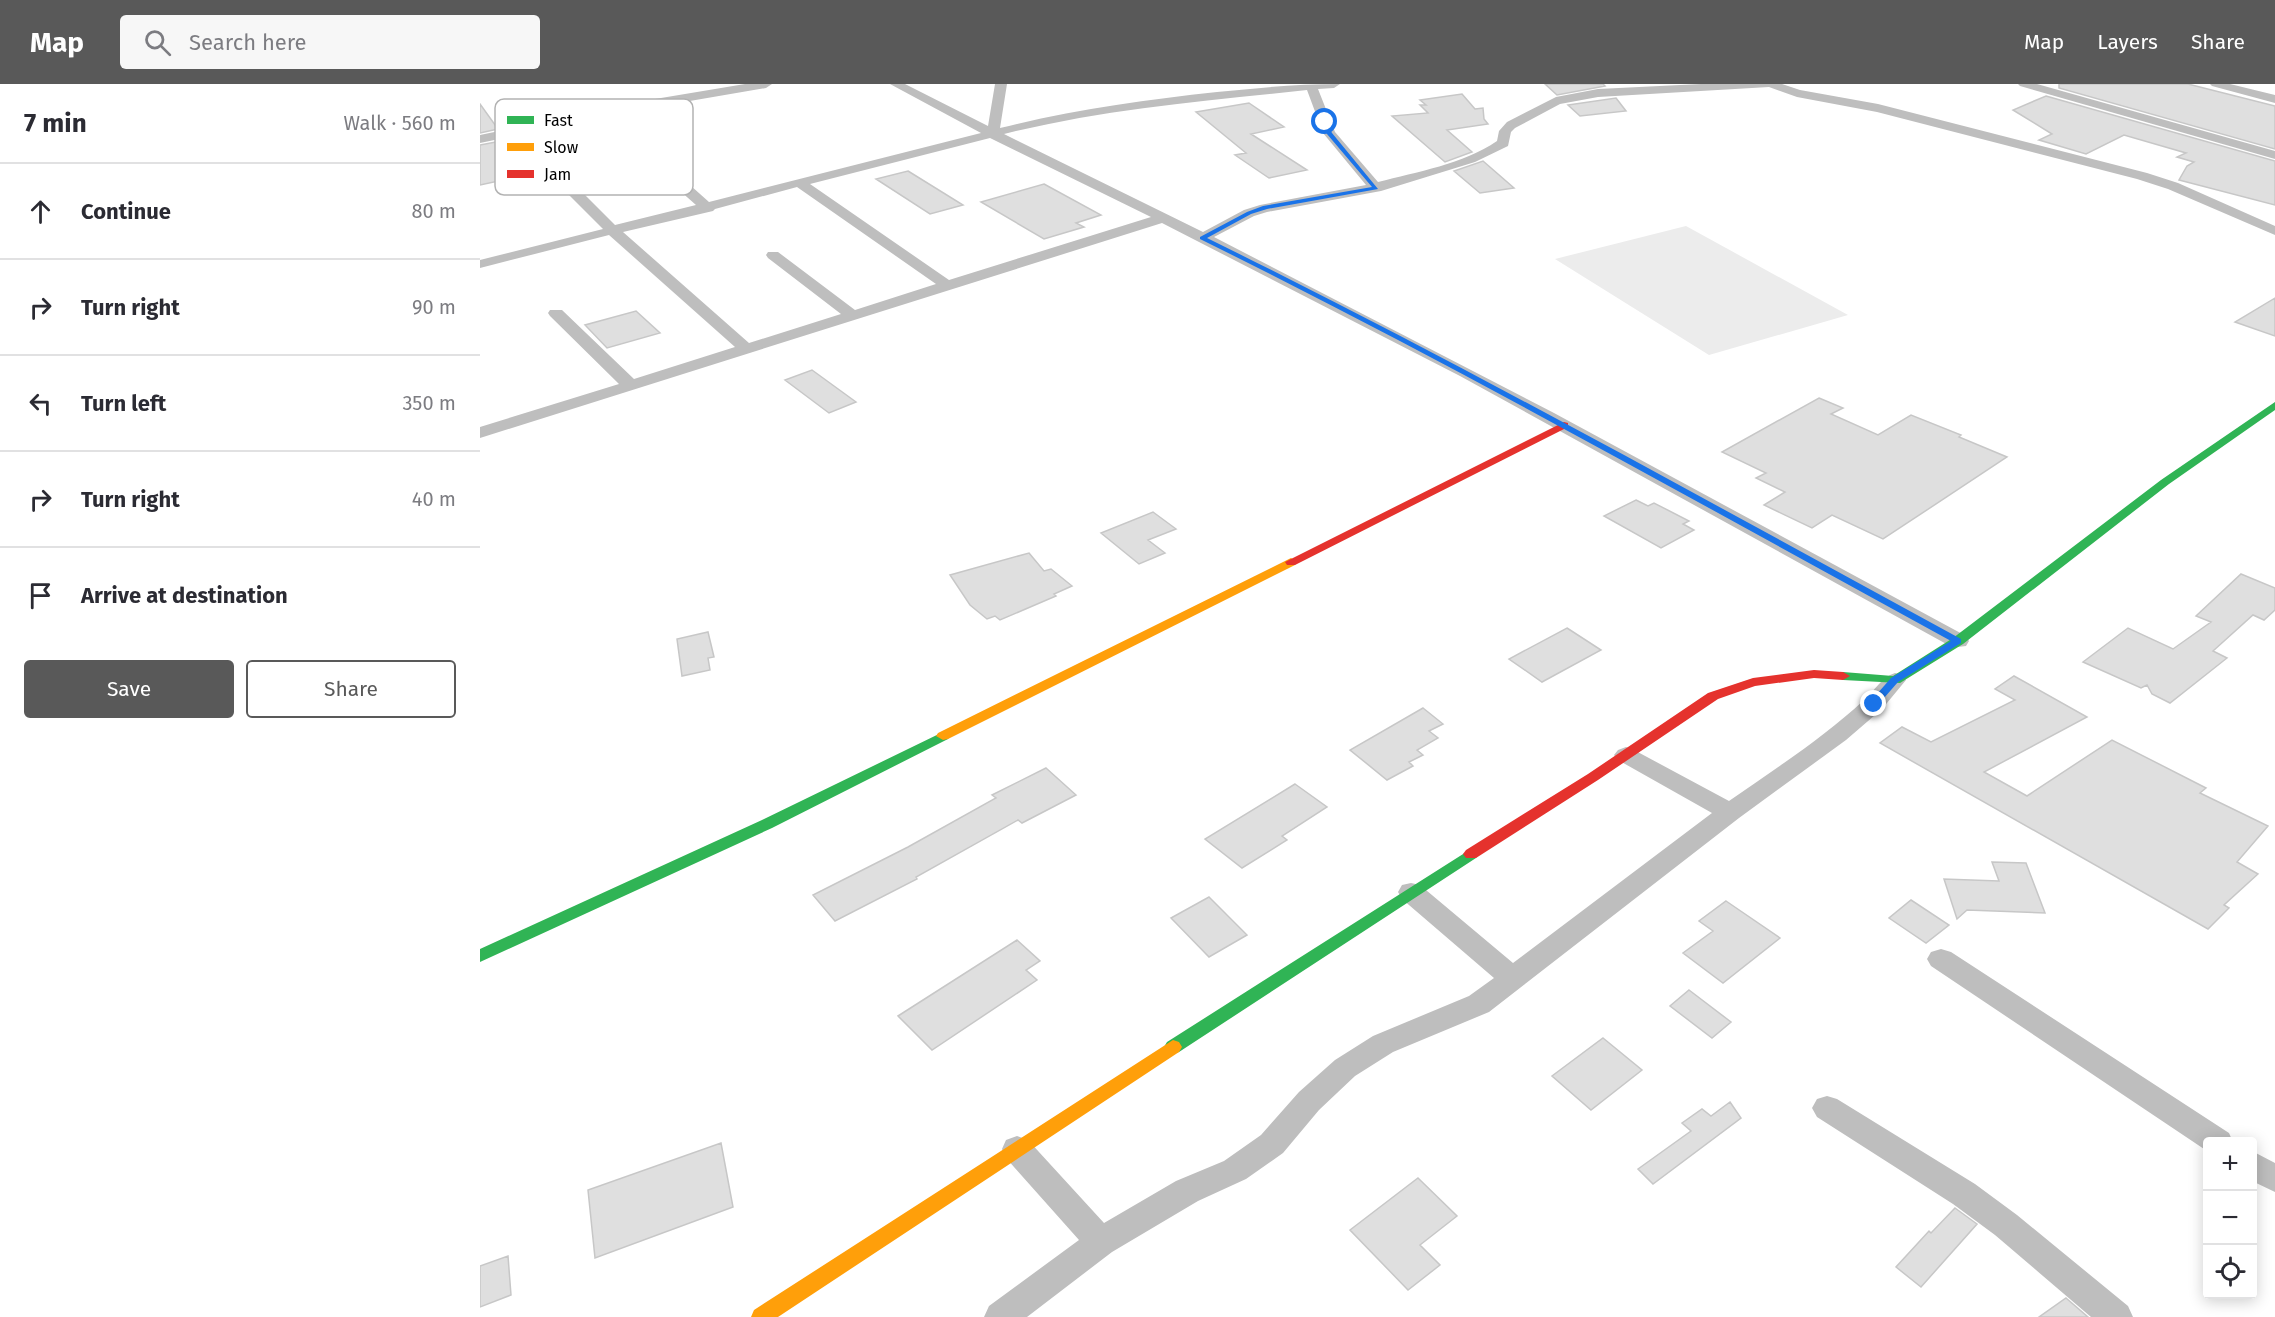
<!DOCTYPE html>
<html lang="en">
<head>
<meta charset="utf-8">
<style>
	:root { --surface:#fff; --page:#f7f7f7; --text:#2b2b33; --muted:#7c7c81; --line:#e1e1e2; --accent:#595959 }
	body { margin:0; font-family:"Fira Sans",sans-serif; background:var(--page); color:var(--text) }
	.controls { position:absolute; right:18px; bottom:18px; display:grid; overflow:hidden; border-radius:6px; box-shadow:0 3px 15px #0003 }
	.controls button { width:54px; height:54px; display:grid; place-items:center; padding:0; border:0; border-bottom:2px solid var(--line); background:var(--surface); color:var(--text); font:30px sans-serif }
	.stop { position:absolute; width:18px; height:18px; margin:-14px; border:4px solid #1a73e8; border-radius:50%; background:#fff }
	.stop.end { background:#1a73e8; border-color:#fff; box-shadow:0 2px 6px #0008 }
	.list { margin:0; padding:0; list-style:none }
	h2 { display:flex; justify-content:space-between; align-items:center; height:78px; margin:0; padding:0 24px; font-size:26px }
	h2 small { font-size:20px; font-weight:400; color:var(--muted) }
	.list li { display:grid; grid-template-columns:39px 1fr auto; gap:18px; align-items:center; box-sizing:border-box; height:96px; padding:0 24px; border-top:2px solid var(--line) }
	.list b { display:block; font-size:22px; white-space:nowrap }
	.list em { font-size:20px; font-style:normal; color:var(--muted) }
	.actions { display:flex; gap:12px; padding:18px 24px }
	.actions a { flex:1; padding:14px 0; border:2px solid var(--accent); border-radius:6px; text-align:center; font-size:21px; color:var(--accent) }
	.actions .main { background:var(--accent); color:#fff }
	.icon { flex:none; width:33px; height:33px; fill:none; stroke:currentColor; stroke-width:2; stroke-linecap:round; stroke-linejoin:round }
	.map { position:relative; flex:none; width:1795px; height:1233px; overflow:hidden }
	header { display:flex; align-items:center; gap:36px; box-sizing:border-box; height:84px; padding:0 30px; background:var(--accent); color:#fff }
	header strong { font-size:28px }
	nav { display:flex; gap:33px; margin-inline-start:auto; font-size:21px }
	.search { width:420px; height:54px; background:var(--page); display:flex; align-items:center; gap:15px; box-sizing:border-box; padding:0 21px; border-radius:6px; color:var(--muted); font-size:22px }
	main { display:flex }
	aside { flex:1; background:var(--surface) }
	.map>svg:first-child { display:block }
</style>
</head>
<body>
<header>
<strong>Map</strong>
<div class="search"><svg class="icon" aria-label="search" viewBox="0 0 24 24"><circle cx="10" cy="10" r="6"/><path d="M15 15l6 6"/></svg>Search here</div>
<nav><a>Map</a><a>Layers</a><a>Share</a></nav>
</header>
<main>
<aside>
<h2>7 min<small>Walk · 560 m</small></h2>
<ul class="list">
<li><svg class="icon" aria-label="ahead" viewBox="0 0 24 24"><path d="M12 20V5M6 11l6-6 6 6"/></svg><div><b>Continue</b></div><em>80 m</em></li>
<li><svg class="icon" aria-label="right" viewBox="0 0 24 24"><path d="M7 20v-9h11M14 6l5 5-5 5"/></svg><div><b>Turn right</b></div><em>90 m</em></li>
<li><svg class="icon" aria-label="left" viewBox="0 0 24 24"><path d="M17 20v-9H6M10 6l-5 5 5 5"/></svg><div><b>Turn left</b></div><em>350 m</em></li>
<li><svg class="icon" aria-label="right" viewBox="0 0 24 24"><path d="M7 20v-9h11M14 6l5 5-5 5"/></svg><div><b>Turn right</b></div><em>40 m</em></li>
<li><svg class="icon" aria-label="arrive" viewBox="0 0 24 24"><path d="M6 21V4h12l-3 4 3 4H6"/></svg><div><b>Arrive at destination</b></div></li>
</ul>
<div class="actions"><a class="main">Save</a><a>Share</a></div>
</aside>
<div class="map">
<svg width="1795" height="1233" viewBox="0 0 1795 1233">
	<rect width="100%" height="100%" fill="#fff"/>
	<path fill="#ececec" d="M1206 142 1368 231 1229 271 1075 175Z"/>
	<path fill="#dfdfdf" stroke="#c7c7c7" stroke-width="1.5" d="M1065 0H1123L1125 2 1077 11Z
		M1579 0H1708L1795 22V65L1579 4Z
		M982 10 995 25 1003 24 1004 35 1008 40 967 46 992 68 965 78 912 32 948 29 940 21H946L940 16Z
		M1566 12 1795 77V121L1699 96 1707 82 1714 78 1697 73 1706 69 1644 51 1606 70 1559 56 1572 50 1533 26Z
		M1136 14 1146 27 1100 32 1088 21Z
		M769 19 804 43 771 50 827 86 789 94 755 71 766 69 716 28Z
		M0 20 18 45 0 49Z
		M26 56 50 90 0 101V61Z
		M1003 77 1034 104 1000 109 974 87Z
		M428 87 483 121 450 130 396 95Z
		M564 100 621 131 596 139 604 143 564 155 501 118Z
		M1795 214V252L1755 238Z
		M156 227 180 249 127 264 105 241Z
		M332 286 376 318 349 329 305 296Z
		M1339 314 1363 324 1351 330 1398 351 1431 331 1481 351 1479 353 1527 373 1403 455 1352 431 1332 444 1284 421 1305 408 1276 394 1286 389 1242 368Z
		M1156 416 1168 422 1174 419 1209 437 1203 440 1214 446 1181 464 1124 432Z
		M673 428 696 445 668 456 685 469 659 480 621 449Z
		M549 469 564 487 571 485 592 502 574 510 576 512 520 536 515 532 507 535 490 521 470 491Z
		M1761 490 1795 504V526L1784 536 1773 531 1733 567 1747 574 1690 619 1672 610 1667 601 1661 604 1603 578 1648 544 1693 565 1731 538 1716 532Z
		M1087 544 1121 566 1062 598 1029 575Z
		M228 548 234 573 228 574 230 586 202 592 197 555Z
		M1534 592 1607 633 1504 688 1547 712 1632 656 1726 704 1720 709 1788 742 1757 778 1778 790 1744 821 1749 824 1728 845 1400 659 1422 643 1451 658 1535 616 1515 605Z
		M943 624 963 640 949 647 958 654 937 666 943 671 929 678 933 682 907 696 870 666Z
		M566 684 596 711 542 739 538 736 436 793 437 795 355 837 333 811 428 763 516 714 512 711Z
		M815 700 847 723 802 752 807 756 762 784 725 755Z
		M1512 778 1546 779 1565 829 1487 826 1477 835 1464 795 1519 797Z
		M729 813 767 851 729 873 691 834Z
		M1431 816 1469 841 1446 859 1409 834Z
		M1246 817 1300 854 1243 899 1203 869 1233 847 1219 837Z
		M537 856 560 877 546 886 557 896 452 966 418 932Z
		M1209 906 1251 938 1232 954 1190 922Z
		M1123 954 1162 986 1111 1026 1072 992Z
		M1250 1018 1261 1034 1173 1100 1158 1085 1211 1047 1202 1039 1222 1025 1231 1032Z
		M241 1059 253 1123 115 1174 108 1106Z
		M938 1094 977 1132 940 1161 960 1181 928 1206 870 1146Z
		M1475 1124 1497 1140 1441 1203 1416 1183 1449 1147 1451 1149Z
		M28 1172 31 1211 0 1223V1182Z
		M1586 1214 1608 1233H1559Z"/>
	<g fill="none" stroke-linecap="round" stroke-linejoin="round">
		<path fill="#bebebe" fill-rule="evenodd" d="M265 0H292L286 4 169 24 0 59V51L169 16Z
			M410 0H425L508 42 515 0H527L520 44C592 26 664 16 737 8 778 4 818 0 860 0L854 4 838 5 855 48 898 98C937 88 983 80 1017 57L1019 47 1027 38 1076 13 1118 5 1221 0H1302L1320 6 1398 20 1667 89 1698 99 1795 142V151L1688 105 1657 95 1397 28 1317 13 1289 3 1118 13 1080 20 1035 44 1031 48 1028 62 995 78 901 107 787 128 774 132 734 153 1074 329 1486 552 1489 557 1486 562 1478 563 1470 562 980 292 682 139 0 354V343L139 300 70 232 68 229 70 226H82L154 295 255 263 129 151 0 184V176L123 145 74 96 72 93 74 90H84L135 141 216 121 173 83 171 80 173 77H183L229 118 501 49ZM827 6 843 49 886 101 780 121 764 126 723 148 524 50C623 25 725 17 827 6ZM510 54 671 133 469 196 330 100ZM317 103 456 200 375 226 298 168H288L286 171 288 174 361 230 269 259 143 148 233 127 235 125Z
			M1538 0H1557L1795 67V75L1540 2Z
			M1730 0H1750L1795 11V19L1732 2Z
			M1415 589 1423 591 1426 596 1402 625 1366 656 1259 734 1009 928 913 968 875 992 839 1026 803 1069 766 1095 718 1117 632 1168 547 1233H504L509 1222 599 1156 526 1074 522 1065 526 1056 537 1052 548 1056 624 1139 696 1097 744 1077 781 1051 819 1008 855 976 893 952 989 912 1014 894 922 815 918 808 922 801 931 799 940 801 1033 879 1232 729 1138 676 1134 671 1138 666 1146 663 1154 666 1249 717C1295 685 1343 654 1384 616 1395 607 1401 593 1415 589Z
			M1461 865 1471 868 1749 1049 1753 1058H1728L1727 1067 1451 882 1447 875 1451 868Z
			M1347 1012 1357 1015 1495 1100 1537 1131 1648 1222 1653 1233H1611L1515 1151 1473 1120 1337 1033 1332 1024 1337 1015Z
			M1772 1067 1795 1079V1108L1772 1097Z"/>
		<path fill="#30b455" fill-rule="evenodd" d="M1795 318V326L1689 400 1483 560 1420 599 1363 596 1356 592 1363 588 1413 592 1473 554 1681 396Z
			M463 648 468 649 470 652 468 655 292 744 0 878V865L282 736Z
			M991 765 996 766 999 770 996 774 699 968 693 970 687 968 684 963 687 958Z"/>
		<path fill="#ff9f0a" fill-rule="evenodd" d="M811 474 817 478 815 481 468 655 463 656 456 652 458 649Z
			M693 956 699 958 702 963 699 968 298 1233H271L274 1226Z"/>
		<path fill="#e5322d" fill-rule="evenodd" d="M1084 338 1088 339V343L815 481H807L805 478Z
			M1334 586 1363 588 1370 592 1363 596 1334 594 1275 602 1238 615 1118 696 996 774H986L983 770 986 766 1108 690 1228 609 1273 594Z"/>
	</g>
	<path fill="#1a73e8" d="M845 37 852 49 898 105 787 125 771 130 727 154C983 280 1231 419 1481 555V559L1418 598 1397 622H1390V618L1411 594 1471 557C1222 421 975 281 720 155V153L767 128 783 122 892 103 847 50 842 38Z"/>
	<rect x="15" y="15" width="198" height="96" rx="9" fill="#fff" stroke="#b2b2b2" stroke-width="1.5"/>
	<rect x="27" y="32" width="27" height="8" fill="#30b455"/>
	<rect x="27" y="59" width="27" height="8" fill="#ff9f0a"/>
	<rect x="27" y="86" width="27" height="8" fill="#e5322d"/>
	<g font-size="16" fill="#000">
		<text x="64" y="42">Fast</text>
		<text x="64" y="69">Slow</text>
		<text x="64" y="96">Jam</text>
	</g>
</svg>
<div class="controls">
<button>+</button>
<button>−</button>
<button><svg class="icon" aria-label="locate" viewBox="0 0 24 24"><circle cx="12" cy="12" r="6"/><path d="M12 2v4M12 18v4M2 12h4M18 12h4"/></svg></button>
</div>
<div class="stop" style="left:845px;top:38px"></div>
<div class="stop end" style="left:1394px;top:620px"></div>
</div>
</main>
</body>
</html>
